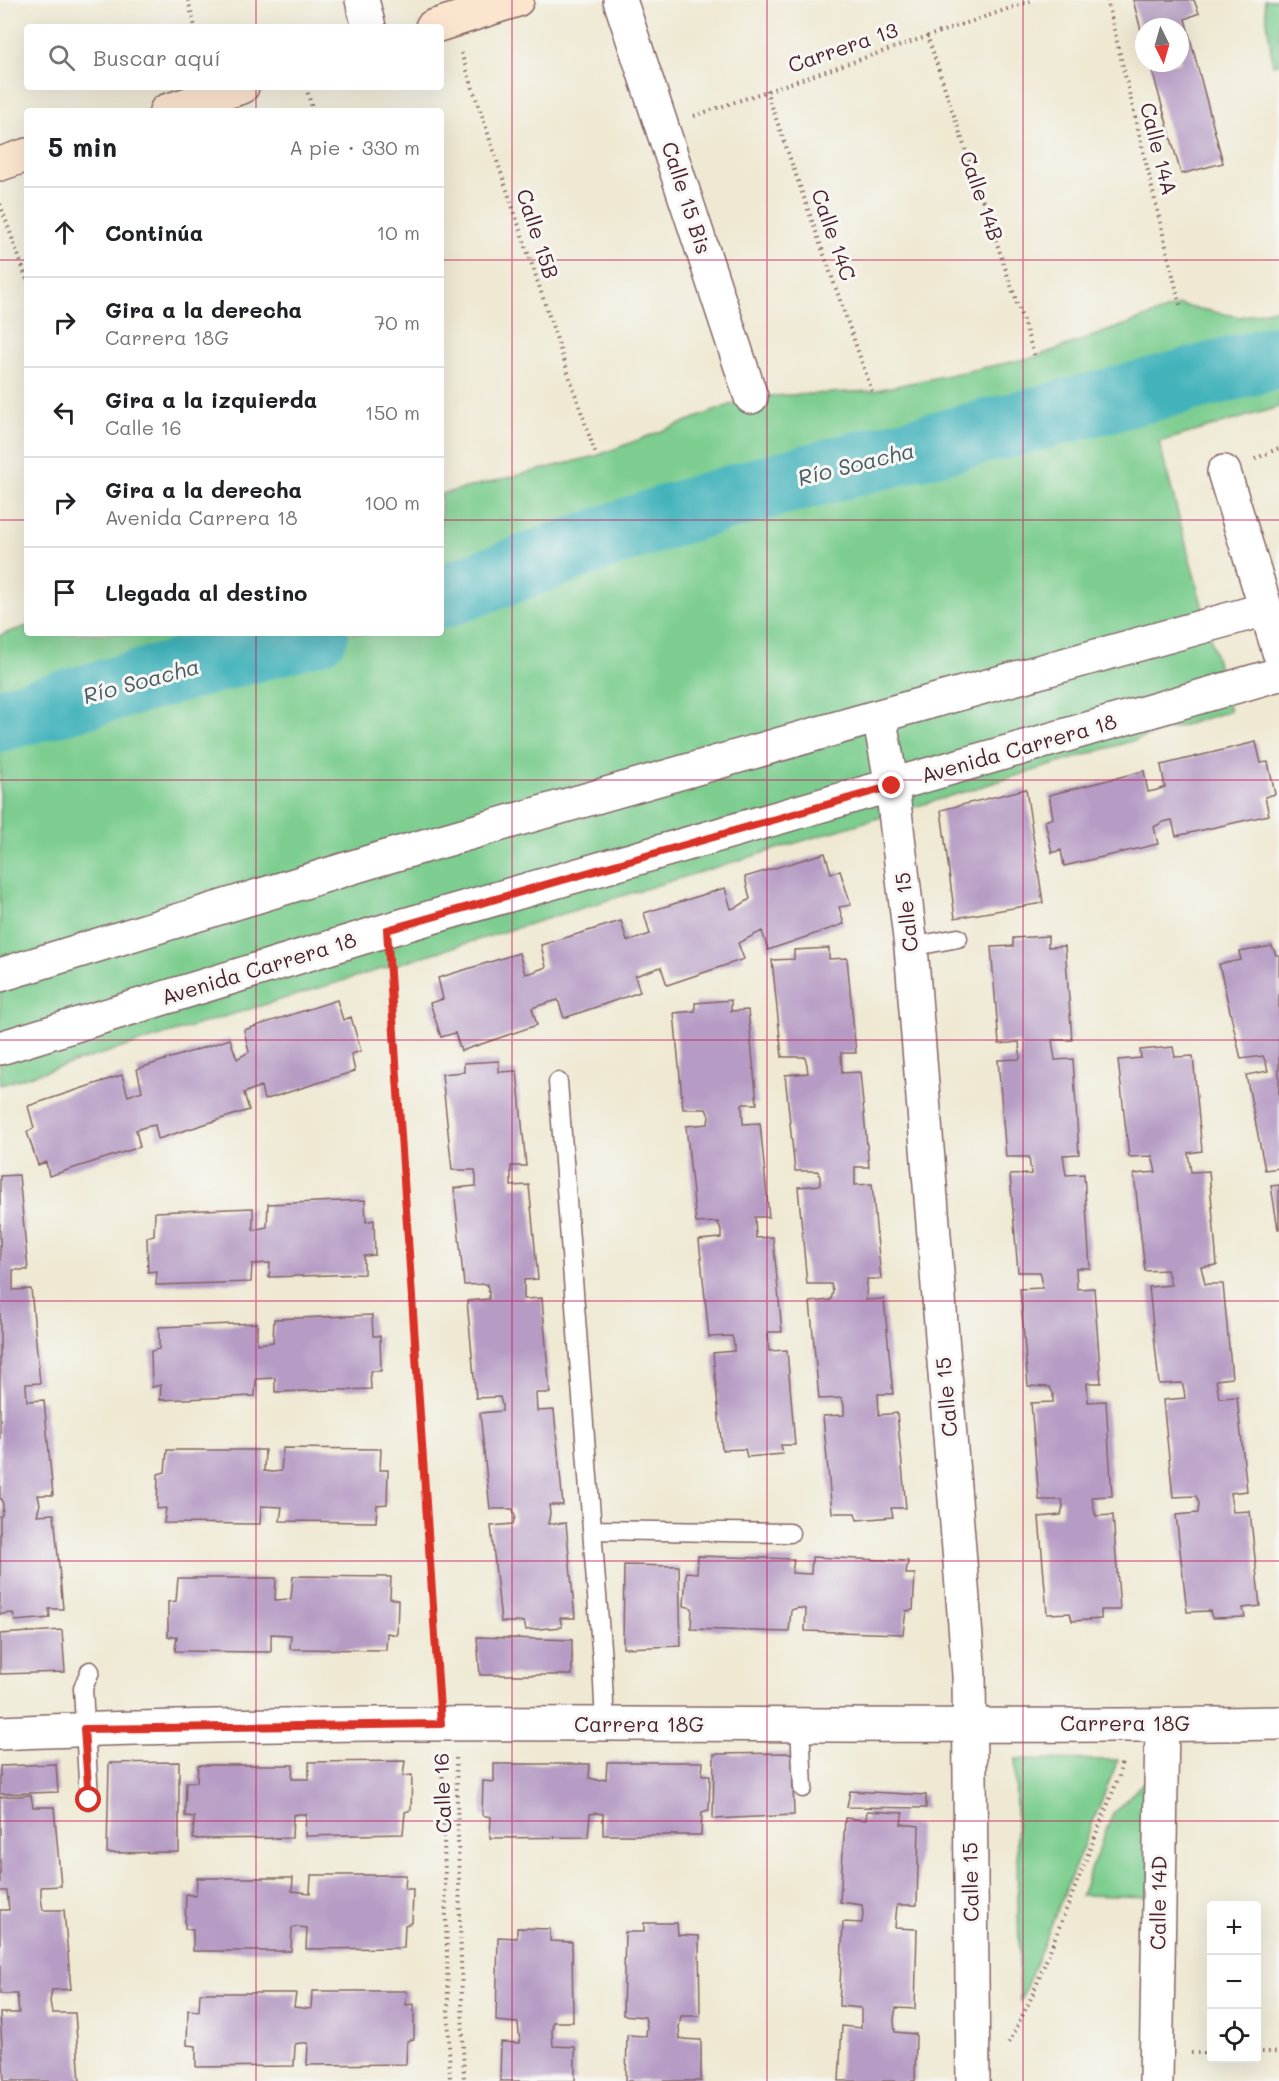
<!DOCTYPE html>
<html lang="es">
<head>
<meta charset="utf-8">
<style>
	:root { --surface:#fff; --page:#f2f2f2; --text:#202124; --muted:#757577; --line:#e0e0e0 }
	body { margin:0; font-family:Mali,sans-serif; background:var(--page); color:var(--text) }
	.controls { position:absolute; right:18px; bottom:18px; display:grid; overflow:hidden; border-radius:6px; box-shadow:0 6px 24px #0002 }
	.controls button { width:54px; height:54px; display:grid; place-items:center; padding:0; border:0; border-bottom:2px solid var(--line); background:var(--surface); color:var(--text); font:30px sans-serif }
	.compass { position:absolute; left:1135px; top:18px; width:54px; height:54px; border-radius:50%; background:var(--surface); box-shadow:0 6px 24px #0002; rotate:175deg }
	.stop { position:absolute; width:18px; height:18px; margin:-14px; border:4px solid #d93025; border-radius:50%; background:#fff }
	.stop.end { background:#d93025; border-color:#fff; box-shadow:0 2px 6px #0008 }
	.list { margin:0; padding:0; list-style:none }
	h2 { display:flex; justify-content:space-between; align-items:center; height:78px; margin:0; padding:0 24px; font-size:26px }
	h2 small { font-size:20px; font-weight:400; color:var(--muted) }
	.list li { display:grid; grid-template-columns:39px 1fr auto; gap:18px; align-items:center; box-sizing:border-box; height:90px; padding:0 24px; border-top:2px solid var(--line) }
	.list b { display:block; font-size:22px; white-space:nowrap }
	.list p { margin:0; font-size:20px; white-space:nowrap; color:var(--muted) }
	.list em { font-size:20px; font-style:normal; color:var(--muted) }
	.icon { flex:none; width:33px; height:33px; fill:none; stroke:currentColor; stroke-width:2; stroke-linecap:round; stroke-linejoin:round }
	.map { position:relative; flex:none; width:1279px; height:2081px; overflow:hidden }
	.search { position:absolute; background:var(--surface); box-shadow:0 6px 24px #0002; left:24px; top:24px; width:420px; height:66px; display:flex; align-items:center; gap:15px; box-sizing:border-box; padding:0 21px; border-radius:6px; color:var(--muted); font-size:22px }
	.panel { position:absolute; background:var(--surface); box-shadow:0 6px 24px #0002; left:24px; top:108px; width:420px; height:528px; border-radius:6px }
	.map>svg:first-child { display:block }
</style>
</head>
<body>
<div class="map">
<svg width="1279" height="2081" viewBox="0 0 1279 2081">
	<rect width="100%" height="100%" fill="#f6f6f2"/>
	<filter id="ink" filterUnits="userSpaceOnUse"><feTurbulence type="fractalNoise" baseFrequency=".0167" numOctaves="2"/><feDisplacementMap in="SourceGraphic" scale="12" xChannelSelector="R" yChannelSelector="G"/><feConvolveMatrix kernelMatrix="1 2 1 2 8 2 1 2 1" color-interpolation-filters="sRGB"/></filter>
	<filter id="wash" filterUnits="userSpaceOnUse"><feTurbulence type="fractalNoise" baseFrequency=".008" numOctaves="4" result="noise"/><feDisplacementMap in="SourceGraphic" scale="24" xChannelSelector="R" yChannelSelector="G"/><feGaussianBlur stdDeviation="1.35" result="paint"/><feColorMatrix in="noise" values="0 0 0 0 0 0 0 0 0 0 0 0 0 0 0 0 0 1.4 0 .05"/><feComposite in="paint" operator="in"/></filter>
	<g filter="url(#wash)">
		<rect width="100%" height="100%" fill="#efe9d3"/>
		<path fill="#7bcd8f" stroke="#62765d" stroke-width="1.5" d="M1264 0H1279V64L1273 65Z
			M1180 305 1240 317 1279 308V407L1159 442 1230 711 0 1085V635L27 626V633H441V494L596 456 751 397 872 391 1035 357Z
			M1015 1759 1118 1760 1020 2002Z
			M1149 1777 1151 1897 1081 1895 1113 1813Z"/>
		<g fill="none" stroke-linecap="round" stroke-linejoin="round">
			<path stroke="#43b3bb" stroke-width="64" d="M441 597C547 559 654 517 764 488 935 442 1108 403 1279 356
				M0 720 317 633"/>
		</g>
		<g id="blocks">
			<path fill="#b69bc4" d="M1133 0H1194L1199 13 1185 19 1223 163 1181 174 1150 63H1180V27H1144L1143 38Z
				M1256 742 1261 763 1268 762 1275 794 1265 797 1269 815 1176 836 1172 820 1163 822 1154 827 1158 844 1064 866 1061 850 1052 853 1045 821 1053 818 1049 795 1144 771 1148 792 1157 790 1165 787 1161 765Z
				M1026 789 1043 903 955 918 941 810Z
				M825 853 831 873 840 871 851 905 839 907 844 924 768 950 762 931 738 943 744 959 667 985 661 967 635 976 640 992 564 1018 558 1000 544 1004 532 1008 537 1025 461 1051 455 1033 441 1037 430 1003 443 999 438 978 519 953 525 974 533 972 546 967 541 945 621 921 627 941 636 939 650 934 644 913 725 888 731 909 739 906 750 899 745 877Z
				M1048 936V947L1065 946 1072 1040H1052L1055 1060 1073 1059 1079 1154 1063 1155 1066 1175 1084 1174 1090 1268H1076L1077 1289 1094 1288 1101 1383H1087L1088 1402 1106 1401 1112 1496 1092 1497 1093 1505 1096 1516 1113 1515 1120 1610H1101V1619L1072 1621 1070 1613 1047 1614 1039 1517 1061 1515 1063 1507 1062 1500H1039L1031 1403 1053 1402V1394L1050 1387 1028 1386 1020 1289 1042 1288V1280L1040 1272H1018L1010 1175 1031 1174 1029 1157H1006L998 1060 1020 1059V1051L1019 1042 999 1044 991 947 1013 946V938Z
				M1272 946 1276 955H1279V1168L1265 1170 1246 1075 1268 1071 1266 1063 1263 1056 1241 1059 1219 964 1241 960 1239 952Z
				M829 948V959L847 958 856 1053H841L842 1073 860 1072 869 1167H855V1185L872 1184 881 1279H867L866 1300 884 1299 893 1394H878L879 1415 897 1413 906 1508H891L893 1517 857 1520 855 1513H832L823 1416 844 1415V1406L842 1398 819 1399 810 1302 831 1300 833 1291 831 1284H807L798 1187 820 1185V1177L818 1171H795L785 1075 808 1073 807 1065 805 1057H782L772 960 794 959V950Z
				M337 1000 343 1020 351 1017 361 1051 351 1054 355 1071 264 1100 261 1086 244 1093 249 1110 158 1139 155 1125 145 1127 136 1130 140 1147 49 1176 46 1162 38 1165 27 1132 34 1128 28 1106 122 1075 128 1096 142 1091 137 1069 230 1039 237 1059 249 1052 244 1030Z
				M731 1000V1011L748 1010 757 1104H742L743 1124 760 1123 769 1217H755L756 1238 773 1237 782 1332H768L769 1351 787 1350 795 1445H781L783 1454 747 1457 745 1449 722 1450 713 1353 734 1351V1344L732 1336 709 1337 699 1240 721 1238V1230L718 1222 696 1223 686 1126 708 1124 709 1116 706 1109H683L674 1013 695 1011V1003Z
				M1173 1047 1175 1057 1193 1056 1202 1151 1188 1153 1191 1172 1209 1171 1217 1265 1201 1267 1203 1275 1205 1284H1223L1232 1378 1216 1380 1219 1398 1237 1397 1247 1491 1230 1493 1233 1512 1250 1511 1260 1606 1243 1608 1245 1617 1212 1618 1210 1611 1187 1612 1176 1515 1198 1513 1199 1503 1196 1496 1173 1497 1163 1400 1185 1398 1184 1390 1182 1383 1159 1384 1149 1287 1171 1285 1167 1270 1145 1271 1134 1174 1156 1172 1152 1156 1129 1157 1118 1060 1141 1058 1140 1050Z
				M499 1061V1072L517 1071 526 1166H511V1186L529 1185 538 1279 524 1280V1299L542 1298 550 1393H536L537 1411 554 1410 563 1505H549L550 1514 548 1524 566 1523 575 1618H560L562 1627 526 1630 524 1622H501L491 1526 513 1524 515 1517 513 1509H490L480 1413 502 1411V1405L500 1397 476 1398 467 1301 489 1299V1292L487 1284 464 1285 454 1188 476 1186V1177L475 1170H452L442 1074 464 1072V1063Z
				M19 1175 28 1270H13V1290L31 1289 40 1383 26 1384 27 1401 44 1400 53 1495H38L40 1504 37 1515 54 1514 63 1609H49L50 1618 15 1621 13 1613 0 1614V1516L2 1515 3 1507 2 1499H0V1176Z
				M1279 1185V1229H1278L1271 1186Z
				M365 1200 366 1222 374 1220 375 1255 364 1256V1274L269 1277 270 1263 252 1264 251 1282 156 1285 157 1271 148 1272 147 1237 154 1235 155 1212 253 1208V1230L267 1227 268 1204Z
				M372 1315 373 1336H380L381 1371H370L371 1389 275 1392V1378L256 1379 255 1396 160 1400 161 1385 152 1387 151 1351 159 1349V1327L257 1323V1344L273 1342 274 1319Z
				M283 1448 381 1449 380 1470H388L387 1504 377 1505 376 1522 280 1521 282 1507 261 1506 260 1524 164 1523 166 1508 157 1509 158 1474 165 1472 167 1450H265L264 1471 273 1472 281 1471Z
				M698 1556 794 1559 792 1573 811 1574 812 1557 908 1561 906 1574H915L913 1610 906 1611 903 1634 805 1631 806 1609 798 1608 791 1610 789 1632 691 1629 692 1608 684 1606 686 1572 697 1573Z
				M624 1565 679 1566 681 1646 623 1648Z
				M293 1576 391 1577 390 1598 398 1600 397 1635 387 1633 386 1650 290 1649 291 1635 271 1634V1652L175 1651 177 1636 168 1637V1602L176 1601 178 1578H276L275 1600 291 1599Z
				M62 1630 65 1672 0 1674V1634Z
				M477 1637 572 1640V1675H480Z
				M792 1753 794 1815 713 1819 714 1754Z
				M405 1761 403 1776 412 1775 411 1810 405 1812 403 1834 305 1836 306 1814H299L293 1815 292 1838 193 1839 194 1817 185 1816 186 1782H197L198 1765H293L292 1779H309V1762Z
				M179 1762V1852L107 1853 109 1763Z
				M607 1762H703L702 1775H710L709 1810 702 1812 701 1835H603V1814L596 1813 590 1814 588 1837 490 1838 491 1817 482 1815 483 1781 494 1782V1764H590L589 1778 597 1780 606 1779Z
				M56 1764 58 1792 0 1794V1766Z
				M850 1791 926 1795V1808L847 1807Z
				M31 1795 33 1807H54L61 1886 41 1887V1898L43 1910H64L71 1989 52 1990 50 2001 52 2013H75L80 2081H4L0 2013H19L17 1994H0V1910H9L7 1891H0V1797Z
				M867 1811 903 1813 901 1824 919 1826 917 1905H897L896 1916 895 1928 917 1929 915 2009 896 2008 894 2019 895 2032 916 2034 915 2081H839L842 2026 861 2028V2008L839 2006 843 1922 862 1923 863 1914 862 1905 840 1902 845 1818 866 1820Z
				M311 1875H406L405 1889H413L412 1923 405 1925 404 1948 306 1949 307 1928 298 1927 292 1928 291 1951H193V1930L185 1929 186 1894 196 1896 197 1878H293L292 1891 310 1893Z
				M644 1923H677L678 1935 699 1936 700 2016H681L679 2027 680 2039 701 2040V2081H626L627 2035 646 2036 647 2026 645 2017 623 2015 625 1932H644Z
				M517 1928 550 1929V1941L572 1942 573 2022H553L552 2032 553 2046 575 2047V2081H500L501 2042 520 2043 518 2023 496 2021 498 1937 517 1938Z
				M312 1991H407L406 2005 414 2004V2039L407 2041 406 2064 307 2065 308 2043H301L295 2044 294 2066 196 2067V2046L187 2045 188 2010 199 2011 200 1993H296L294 2007 311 2009Z"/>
		</g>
	</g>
	<g filter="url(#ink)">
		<use href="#blocks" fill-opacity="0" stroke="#846666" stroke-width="1.5"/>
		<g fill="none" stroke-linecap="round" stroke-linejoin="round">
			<g stroke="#846666" stroke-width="21">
				<path id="lane" d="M911 947 958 938
					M558 1082 602 1661 605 1725
					M592 1530 790 1533
					M800 1725 803 1788
					M89 1800 83 1688 90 1671"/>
			</g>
			<g stroke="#846666" stroke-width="36">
				<path id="street" d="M362 0 369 27
					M620 0 751 397
					M1224 472 1279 652
					M879 716 892 786 911 947 969 1675 973 2081
					M0 975 379 859 879 716 1266 609
					M0 1048 387 930 1279 674
					M0 1733C426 1714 853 1731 1279 1723
					M1156 2081 1162 1725"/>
			</g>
			<g stroke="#846666" stroke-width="36">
				<path id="secondary" d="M432 27 517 0
					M166 111 242 87
					M0 164 27 155"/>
			</g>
			<path stroke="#846666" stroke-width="4" stroke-dasharray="1.5 4.5" stroke-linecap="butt" d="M188 0 195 27
				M1107 0 1180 305
				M927 35 1035 357
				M461 53 596 456
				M306 87 313 111
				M766 90 872 391
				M694 116 1034 0
				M0 204 27 280
				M1255 459 1279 448
				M390 965 438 1690
				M442 1758 450 2081
				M456 1758 464 2081
				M1009 2043 1032 1996 1119 1776 1122 1760
				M1256 2052H1279
				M1191 2053H1212"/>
			<use href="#lane" stroke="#fff" stroke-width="18"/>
			<use href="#street" stroke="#fff" stroke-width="33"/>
			<use href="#secondary" stroke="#fce5cf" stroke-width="33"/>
		</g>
	</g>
	<g fill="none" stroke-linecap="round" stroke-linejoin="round" filter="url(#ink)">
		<path stroke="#d93025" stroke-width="8" d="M89 1800 84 1729 441 1724 387 930 892 786"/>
	</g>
	<path fill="none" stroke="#c2185b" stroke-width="1.5" stroke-opacity="0.55" d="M256 0V27M512 0V2081M767 0V2081M1023 0V2081M256 87V111M0 260H27M441 260H1279M0 520H27M441 520H1279M256 633V2081M0 780H1279M0 1040H1279M0 1301H1279M0 1561H1279M0 1821H1279"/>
	<g text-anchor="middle" stroke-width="6" stroke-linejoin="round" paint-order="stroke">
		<g font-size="21" fill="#4a1f2b" stroke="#f6f6f2">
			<text transform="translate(843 48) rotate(-19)" y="7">Carrera 13</text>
			<text transform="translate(1158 149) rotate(76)" y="7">Calle 14A</text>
			<text transform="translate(981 196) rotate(71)" y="7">Calle 14B</text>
			<text transform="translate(686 198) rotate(72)" y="7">Calle 15 Bis</text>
			<text transform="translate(537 234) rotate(72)" y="7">Calle 15B</text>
			<text transform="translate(833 235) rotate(71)" y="7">Calle 14C</text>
			<text transform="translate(1019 749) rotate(-16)" y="7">Avenida Carrera 18</text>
			<text transform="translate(907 912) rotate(-96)" y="7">Calle 15</text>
			<text transform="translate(259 969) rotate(-17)" y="7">Avenida Carrera 18</text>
			<text transform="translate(947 1397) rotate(-95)" y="7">Calle 15</text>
			<text x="1125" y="1731">Carrera 18G</text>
			<text x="639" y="1732">Carrera 18G</text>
			<text transform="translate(443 1793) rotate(-92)" y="7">Calle 16</text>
			<text transform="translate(971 1882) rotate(-91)" y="7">Calle 15</text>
			<text transform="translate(1159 1903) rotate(-89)" y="7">Calle 14D</text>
		</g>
		<g font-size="22" font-style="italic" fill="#475a65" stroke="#f6f6f2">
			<text transform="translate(856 464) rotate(-14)" y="8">Río Soacha</text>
			<text transform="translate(141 681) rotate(-15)" y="8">Río Soacha</text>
		</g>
	</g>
</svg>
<div class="controls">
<button>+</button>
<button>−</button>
<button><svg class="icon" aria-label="locate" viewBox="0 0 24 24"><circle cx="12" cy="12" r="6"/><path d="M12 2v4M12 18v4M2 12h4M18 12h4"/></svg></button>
</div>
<svg class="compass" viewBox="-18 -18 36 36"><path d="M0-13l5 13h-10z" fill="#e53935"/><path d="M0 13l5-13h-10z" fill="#757577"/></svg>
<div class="stop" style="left:89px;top:1800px"></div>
<div class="stop end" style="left:892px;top:786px"></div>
<div class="search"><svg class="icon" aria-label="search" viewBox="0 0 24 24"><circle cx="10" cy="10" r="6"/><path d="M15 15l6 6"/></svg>Buscar aquí</div>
<section class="panel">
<h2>5 min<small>A pie · 330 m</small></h2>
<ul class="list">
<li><svg class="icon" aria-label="ahead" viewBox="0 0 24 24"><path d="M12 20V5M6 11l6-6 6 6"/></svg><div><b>Continúa</b></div><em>10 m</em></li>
<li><svg class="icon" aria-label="right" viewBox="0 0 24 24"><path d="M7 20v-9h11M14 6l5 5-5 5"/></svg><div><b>Gira a la derecha</b><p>Carrera 18G</p></div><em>70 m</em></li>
<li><svg class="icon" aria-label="left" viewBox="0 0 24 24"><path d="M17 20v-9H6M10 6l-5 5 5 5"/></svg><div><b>Gira a la izquierda</b><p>Calle 16</p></div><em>150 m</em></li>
<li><svg class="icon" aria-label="right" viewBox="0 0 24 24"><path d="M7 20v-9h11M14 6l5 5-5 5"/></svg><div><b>Gira a la derecha</b><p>Avenida Carrera 18</p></div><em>100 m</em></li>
<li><svg class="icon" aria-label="arrive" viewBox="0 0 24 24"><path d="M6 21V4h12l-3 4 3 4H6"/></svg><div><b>Llegada al destino</b></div></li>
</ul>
</section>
</div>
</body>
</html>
